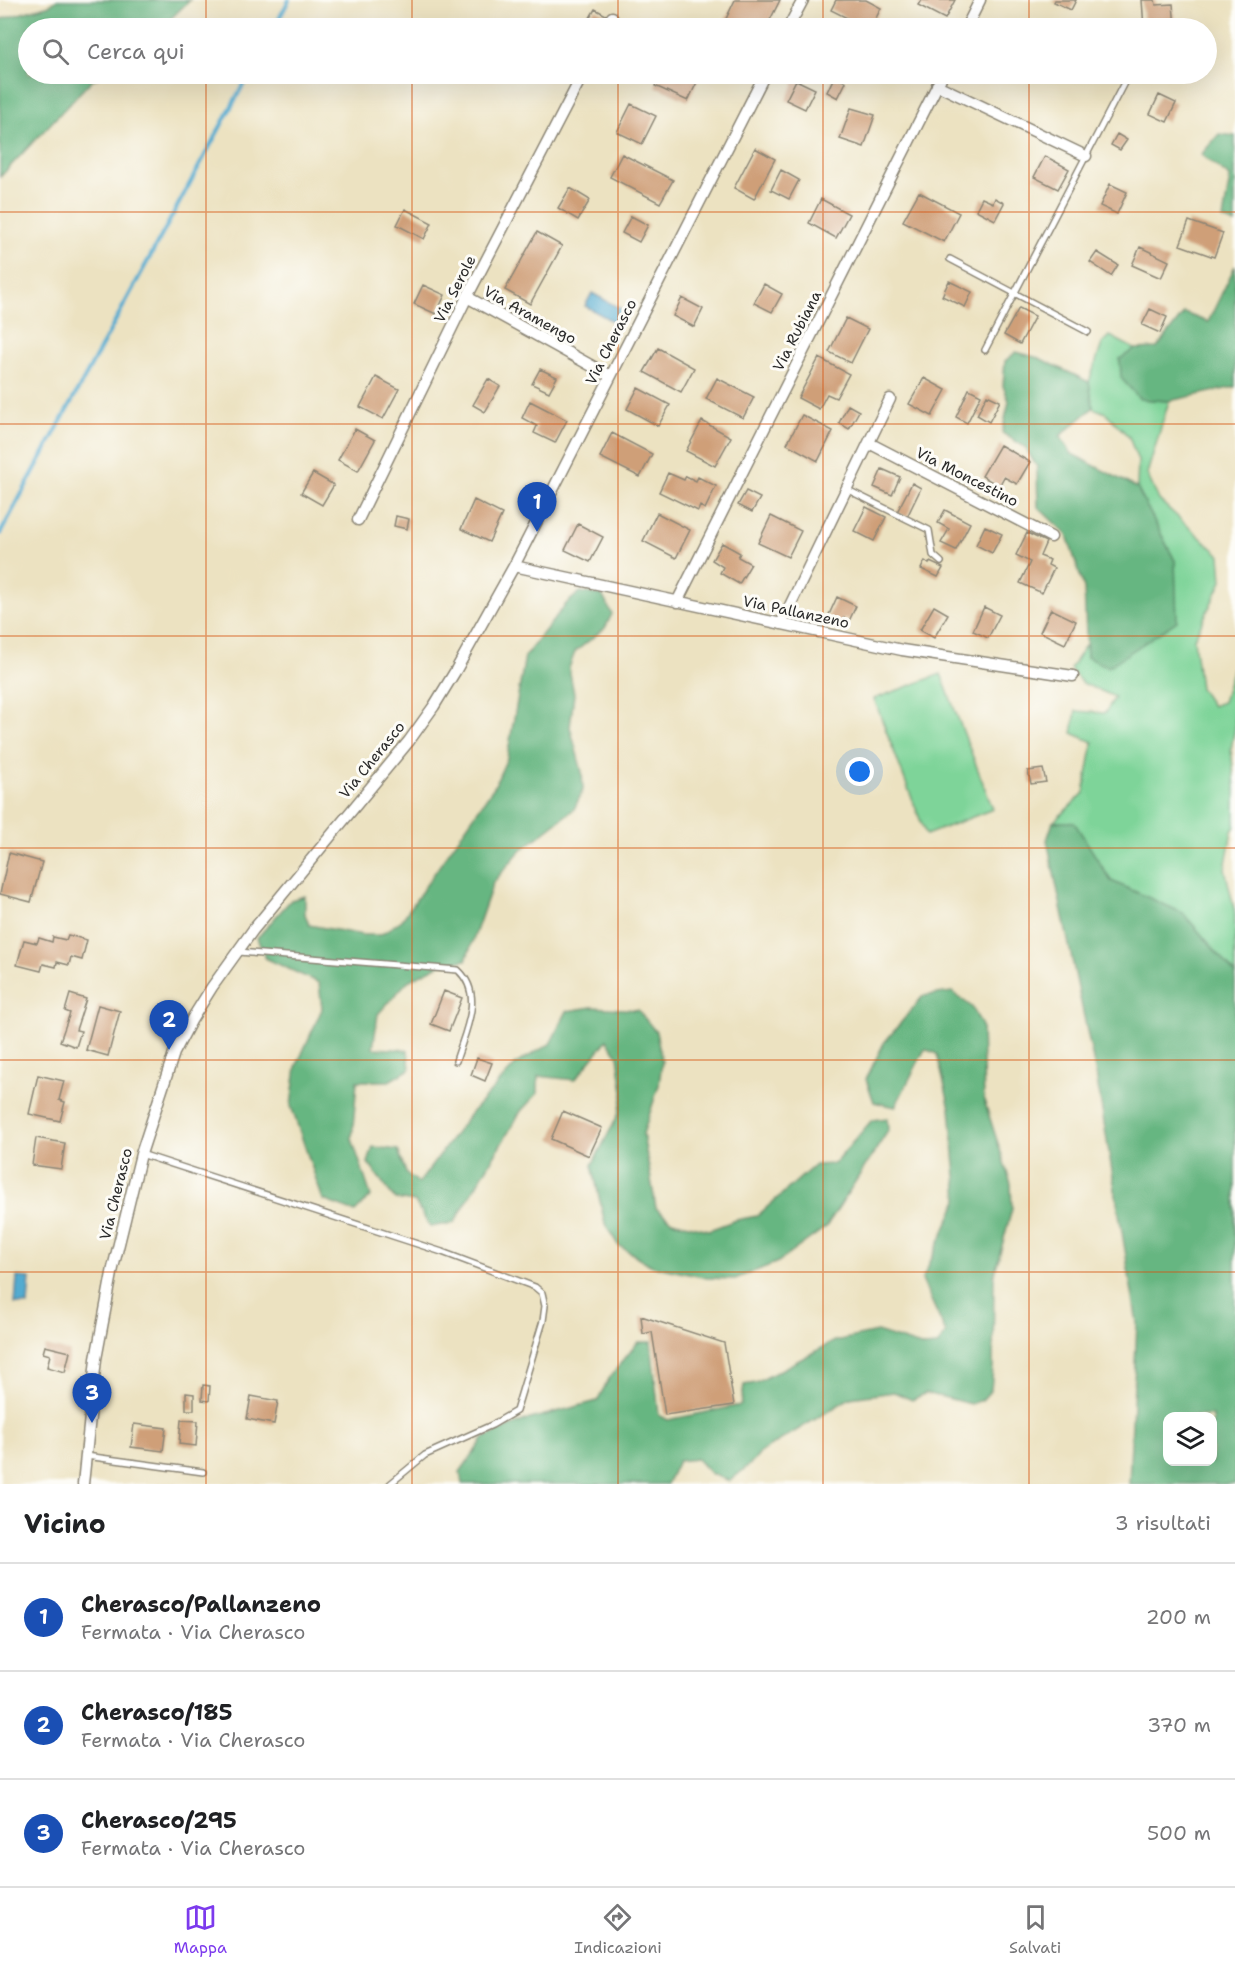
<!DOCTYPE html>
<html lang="it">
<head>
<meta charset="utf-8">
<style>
	:root { --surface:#fff; --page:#f6f6f6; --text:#202124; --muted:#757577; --line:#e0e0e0; --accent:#7c3aed }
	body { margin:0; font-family:"Shantell Sans",sans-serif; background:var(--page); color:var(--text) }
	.controls { position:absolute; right:18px; bottom:18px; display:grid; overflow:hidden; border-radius:12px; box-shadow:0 6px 24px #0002 }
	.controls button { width:54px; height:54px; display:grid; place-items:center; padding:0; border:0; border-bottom:2px solid var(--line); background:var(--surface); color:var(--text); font:30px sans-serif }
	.you { position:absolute; left:860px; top:772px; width:21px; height:21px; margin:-15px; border:4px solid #fff; border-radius:50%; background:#1a73e8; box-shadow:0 0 0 9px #1a73e833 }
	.badge { display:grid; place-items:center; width:39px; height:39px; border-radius:50%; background:var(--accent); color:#fff; font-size:20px; font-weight:700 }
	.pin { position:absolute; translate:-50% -50px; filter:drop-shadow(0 2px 3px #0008) }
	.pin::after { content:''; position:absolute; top:32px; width:21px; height:18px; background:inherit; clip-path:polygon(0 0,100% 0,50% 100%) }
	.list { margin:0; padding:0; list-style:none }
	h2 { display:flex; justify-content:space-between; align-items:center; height:78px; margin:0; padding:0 24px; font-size:26px }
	h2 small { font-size:20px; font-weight:400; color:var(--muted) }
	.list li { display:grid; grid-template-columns:39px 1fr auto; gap:18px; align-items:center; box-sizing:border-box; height:108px; padding:0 24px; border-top:2px solid var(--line) }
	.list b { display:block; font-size:22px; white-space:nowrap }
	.list p { margin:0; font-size:20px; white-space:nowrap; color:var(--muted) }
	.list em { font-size:20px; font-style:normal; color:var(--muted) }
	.icon { flex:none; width:33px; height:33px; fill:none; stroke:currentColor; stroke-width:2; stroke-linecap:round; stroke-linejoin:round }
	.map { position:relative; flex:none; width:1235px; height:1484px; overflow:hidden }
	.search { position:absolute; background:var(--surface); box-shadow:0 6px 24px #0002; left:18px; right:18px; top:18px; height:66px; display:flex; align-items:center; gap:15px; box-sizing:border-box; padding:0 21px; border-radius:33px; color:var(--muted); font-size:22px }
	.sheet { height:402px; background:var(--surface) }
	nav { display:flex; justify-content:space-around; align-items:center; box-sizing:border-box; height:84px; border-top:2px solid var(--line); background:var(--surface); font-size:16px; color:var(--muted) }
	nav a { display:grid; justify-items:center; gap:3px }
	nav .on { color:var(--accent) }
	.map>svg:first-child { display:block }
</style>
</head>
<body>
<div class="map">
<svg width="1235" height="1484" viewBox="0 0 1235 1484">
	<rect width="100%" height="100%" fill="#fdfcf7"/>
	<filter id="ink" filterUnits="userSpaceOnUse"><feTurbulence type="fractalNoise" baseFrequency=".0167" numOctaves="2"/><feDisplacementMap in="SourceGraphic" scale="12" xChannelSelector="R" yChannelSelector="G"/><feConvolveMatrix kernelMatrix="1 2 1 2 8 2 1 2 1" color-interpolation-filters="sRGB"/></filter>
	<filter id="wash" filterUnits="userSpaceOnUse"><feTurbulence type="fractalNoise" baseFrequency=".008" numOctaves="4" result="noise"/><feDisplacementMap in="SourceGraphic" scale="24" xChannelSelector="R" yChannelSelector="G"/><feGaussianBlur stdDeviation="1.35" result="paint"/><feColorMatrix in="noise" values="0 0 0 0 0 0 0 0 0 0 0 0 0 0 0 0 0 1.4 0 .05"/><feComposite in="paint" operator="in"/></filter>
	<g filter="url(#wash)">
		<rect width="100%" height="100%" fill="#ece2c1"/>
		<path fill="#7ed499" stroke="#548062" stroke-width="1.5" d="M1110 336 1135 349 1120 359 1122 379 1140 399 1169 401 1147 474 1159 500 1220 555 1222 581 1194 639 1200 688 1212 706 1223 702 1235 661V728L1231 749 1235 788V826L1232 831 1225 869 1235 913V974L1183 913 1111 881 1074 823 1053 822 1084 793 1093 742 1072 733 1076 711 1105 713 1115 697 1082 683 1070 669 1086 644 1087 657 1175 561 1137 488 1138 461 1129 437 1106 413 1093 408 1089 382 1102 344Z
			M941 674 993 809 926 835 874 699Z"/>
		<path fill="#66b681" stroke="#487056" stroke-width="1.5" fill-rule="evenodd" d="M57 0H190L161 28H28V74H103L90 82 0 177V21L2 19 50 5Z
			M1219 134 1235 136V224L1223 219 1230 177 1201 155Z
			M1235 266V387L1169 401 1140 399 1121 378 1120 359 1135 349 1157 348 1184 313 1208 322Z
			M1016 352 1039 358 1089 382 1093 408 1060 436 1072 454 1137 488 1175 561 1177 621 1108 667 1087 657 1084 588 1067 535 1038 507 1037 467 1025 447 1002 433 1009 401 1003 386 1005 361Z
			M580 592 602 595 612 614 605 628 575 652 569 668 574 694 570 727 582 772 583 790 574 809 520 851 493 883 466 960 441 964 408 981 378 1014 373 1048 408 1050 410 1069 389 1081H357L352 1139 371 1196 355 1212 323 1200 291 1106 296 1067 322 1009 319 983 265 958 257 938 291 900 305 896V914L309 925 363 935H380L402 920 494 787 507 758 525 656 566 604Z
			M1053 822H1074L1111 881 1183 913 1235 974V1484H1129L1137 1323 1096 1074 1047 840ZM1168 1416H1212V1462H1168Z
			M952 992 972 1007 982 1026 984 1100 1011 1184 1012 1209 994 1275 993 1368 991 1390 982 1400 971 1404 926 1393 912 1400 894 1392 850 1398 761 1452 754 1461 730 1481 711 1474 697 1459 678 1461 667 1484H462L460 1472 484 1438 523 1421 597 1401 610 1377 638 1342H651L659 1415 668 1420 741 1405 744 1385 756 1383 835 1341 877 1332 924 1347 937 1346 946 1333 922 1280 958 1200 950 1108 937 1054 925 1049 895 1107 874 1102 866 1079 884 1043 923 996Z
			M592 1007 638 1010 656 1032 662 1061 659 1085 643 1134 656 1208 672 1221 709 1230 736 1220 757 1216 815 1165 834 1164 872 1120 887 1118 888 1131 826 1227 778 1262 735 1279 707 1278 652 1266 618 1245 605 1224 592 1165 619 1113 623 1093 618 1056 607 1040 575 1080 538 1076V1093L521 1111 454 1223 430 1227 415 1202 395 1199 368 1163 373 1147 398 1150 406 1173 419 1183 470 1114 517 1063 550 1044 567 1011Z"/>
		<path fill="#53abd0" stroke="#3f6b7e" stroke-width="1.5" d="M592 293 623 310 616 323 585 306Z
			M17 1277 30 1278 28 1305 15 1304Z"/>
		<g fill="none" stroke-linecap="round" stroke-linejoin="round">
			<path stroke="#53abd0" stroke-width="4" d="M274 28 289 0
				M0 534 249 74"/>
		</g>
		<g id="blocks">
			<path fill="#cf9f78" d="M735 0H780L766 28H740L725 21Z
				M836 0H866L881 8 871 28H867L831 10Z
				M921 0H955L945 19 918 5Z
				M1055 0H1076L1071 10 1054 2Z
				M1142 0H1155L1156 5 1173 4 1175 28H1144Z
				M595 9 606 15 599 28H584Z
				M661 74H689L699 78 688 101 655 86Z
				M834 77 846 82 838 98 827 92Z
				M796 80 815 89 805 109 786 100Z
				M1159 95 1176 103 1167 122 1150 114Z
				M631 104 656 116 642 144 617 132Z
				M851 108 875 115 864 147 840 139Z
				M1117 134 1127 140 1120 150 1111 145Z
				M755 148 775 159 754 199 734 188Z
				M622 154 673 180 660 203 610 177Z
				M1045 156 1069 169 1058 189 1034 177Z
				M781 170 799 180 789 199 771 190Z
				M1110 184 1127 192 1117 214 1100 206Z
				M570 188 590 200 578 220 558 208Z
				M919 192 959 213 944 242 903 221Z
				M982 198 993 203 995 198 1004 203 995 220 976 210Z
				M821 199 849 214 836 238 809 223Z
				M405 209 432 223 424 239 397 225Z
				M631 216 648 225 639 242 622 233Z
				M1189 221 1223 233 1214 257 1180 245Z
				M537 232 562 246 530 304 505 290Z
				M1140 247 1169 261 1161 278 1132 265Z
				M1097 252 1118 265 1111 276 1090 262Z
				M949 281 972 292 965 307 942 296Z
				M764 284 782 294 772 312 754 303Z
				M423 285 445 295 436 314 414 304Z
				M682 298 703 309 694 327 673 316Z
				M1019 308 1035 316 1020 344 1004 335Z
				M1150 309 1167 317 1160 333 1142 325Z
				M846 318 868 329 851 363 829 352Z
				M658 348 694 368 681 392 644 372Z
				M819 358 849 374 836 398 827 394 819 409 798 398Z
				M540 369 557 377 549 392 532 384Z
				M376 377 399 389 383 419 360 407Z
				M717 378 754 397 743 418 706 399Z
				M924 378 946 390 932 416 909 404Z
				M488 379 500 386 485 412 473 405Z
				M638 388 670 405 658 426 627 409Z
				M969 389 981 395 967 423 956 417Z
				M987 395 1000 401 989 422 977 415Z
				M530 401 567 420 555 443 534 433 537 426 522 418Z
				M848 405 859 411 849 429 839 423Z
				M802 415 833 431 818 461 787 444Z
				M702 421 731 437 715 466 686 451Z
				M355 429 375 440 358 471 338 460Z
				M612 433 652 454 640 477 600 457Z
				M1000 445 1030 462 1017 484 1004 477 999 486 982 476Z
				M882 469 900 477 892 495 874 487Z
				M313 473 334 485 322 505 301 493Z
				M668 473 684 480 686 476 696 481 698 477 716 486 705 509 700 506 698 511 659 492Z
				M912 483 921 488 907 517 897 512Z
				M746 491 760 498 752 512 738 505Z
				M474 500 502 514 489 542 461 529Z
				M866 507 886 517 874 541 854 531Z
				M945 510 970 523 956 550 941 543 949 529 938 523Z
				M657 513 690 530 676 558 643 541Z
				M396 516 409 519 407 529 394 526Z
				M771 516 801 531 788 557 758 543Z
				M578 524 603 537 590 562 565 550Z
				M985 526 1002 534 992 553 976 545Z
				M1027 533 1046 542 1040 556 1050 560 1048 565 1054 568 1042 593 1020 583 1030 562 1016 555Z
				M722 543 740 553 738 557 751 564 739 584 720 573 723 567 712 560Z
				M925 561 929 564 930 562 943 568 938 577 921 569Z
				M837 597 856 606 849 621 844 618 841 623 828 617Z
				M934 606 948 614 934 638 920 630Z
				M984 607 1000 615 988 638 973 631Z
				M1051 609 1076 621 1065 644 1040 632Z
				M1043 769 1046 782 1031 784 1028 771Z
				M9 853 42 862 31 902 0 894Z
				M68 935 87 940 82 960 71 957 69 965 57 962 56 967 43 964 41 971 17 965 24 940 37 943 39 938 52 942 53 937 66 940Z
				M444 991 462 998 449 1031 431 1024Z
				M70 994 86 999 76 1030 81 1031 76 1047 60 1041 70 1013 65 1011Z
				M98 1005 120 1011 108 1056 86 1050Z
				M477 1058 492 1063 485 1081 471 1075Z
				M38 1075 64 1081 59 1100 65 1102 60 1121 29 1114Z
				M563 1111 602 1128 589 1156 551 1139Z
				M36 1138 65 1143 61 1169 32 1165Z
				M641 1316 724 1343 734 1405 665 1415 652 1332 643 1334Z
				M45 1346 70 1352 65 1372 47 1367 50 1355 43 1353Z
				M203 1385 210 1386 209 1401 202 1400Z
				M186 1393 194 1394V1410H186Z
				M251 1396 278 1401 274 1424 247 1419Z
				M181 1420 198 1421 196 1446 179 1444Z
				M134 1424 166 1428 163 1451 131 1447Z"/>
		</g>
	</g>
	<g filter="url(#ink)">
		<use href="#blocks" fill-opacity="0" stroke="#8c8676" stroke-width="1.5"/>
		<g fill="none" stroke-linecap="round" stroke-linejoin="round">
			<g stroke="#8c8676" stroke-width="8">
				<path id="service" d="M950 259 1088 332
					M985 350 1125 81
					M846 489 929 530 933 555 941 562
					M239 952 458 970C485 995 465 1031 456 1061
					M141 1154 442 1252 535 1287 542 1293 545 1306 543 1321 516 1411 492 1425 425 1455 390 1484
					M86 1456 203 1472"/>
			</g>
			<g stroke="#8c8676" stroke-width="13">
				<path id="minor" d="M606 28 612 17
					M788 28 803 0
					M966 28 980 0
					M937 85 1086 156
					M467 297 610 376
					M869 443 1051 537
					M358 520 467 297 583 74
					M514 566 902 650 1073 676
					M677 602 943 74
					M781 624 890 399
					M83 1484 96 1359 113 1268 141 1154 174 1053 192 1019 212 987 253 930 409 741 434 706 456 670 514 566 765 74"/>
			</g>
			<use href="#service" stroke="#fff" stroke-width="5"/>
			<use href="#minor" stroke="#fff" stroke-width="10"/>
		</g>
	</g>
	<path fill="none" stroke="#d5540f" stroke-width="1.5" stroke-opacity="0.55" d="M206 0V28M412 0V28M618 0V28M823 0V28M1029 0V28M206 74V1484M412 74V1484M618 74V1484M823 74V1484M1029 74V1484M0 212H1235M0 424H1235M0 636H1235M0 848H1235M0 1060H1235M0 1272H1235"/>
	<g text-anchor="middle" stroke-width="6" stroke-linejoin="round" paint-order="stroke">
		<g font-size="15" fill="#2b2b2b" stroke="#fdfcf7">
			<text transform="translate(455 289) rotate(-63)" y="5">Via Serole</text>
			<text transform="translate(530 315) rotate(29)" y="5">Via Aramengo</text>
			<text transform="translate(797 331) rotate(-63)" y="5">Via Rubiana</text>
			<text transform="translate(611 342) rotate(-63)" y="5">Via Cherasco</text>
			<text transform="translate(967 477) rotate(27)" y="5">Via Moncestino</text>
			<text transform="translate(796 612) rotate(12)" y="5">Via Pallanzeno</text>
			<text transform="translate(372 760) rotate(-51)" y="5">Via Cherasco</text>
			<text transform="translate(116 1194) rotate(-76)" y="5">Via Cherasco</text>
		</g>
	</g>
</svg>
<div class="controls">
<button><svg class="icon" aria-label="layers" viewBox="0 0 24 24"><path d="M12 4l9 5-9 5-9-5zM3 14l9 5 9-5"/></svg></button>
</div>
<div class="you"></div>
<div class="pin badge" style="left:537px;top:532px;background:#1a4fb4">1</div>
<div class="pin badge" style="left:169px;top:1050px;background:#1a4fb4">2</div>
<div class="pin badge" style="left:92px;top:1423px;background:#1a4fb4">3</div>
<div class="search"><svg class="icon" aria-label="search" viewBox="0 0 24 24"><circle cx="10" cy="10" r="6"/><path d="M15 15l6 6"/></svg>Cerca qui</div>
</div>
<section class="sheet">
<h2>Vicino<small>3 risultati</small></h2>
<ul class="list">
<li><span class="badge" style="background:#1a4fb4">1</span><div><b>Cherasco/Pallanzeno</b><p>Fermata · Via Cherasco</p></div><em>200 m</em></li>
<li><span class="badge" style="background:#1a4fb4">2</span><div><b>Cherasco/185</b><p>Fermata · Via Cherasco</p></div><em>370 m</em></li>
<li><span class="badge" style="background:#1a4fb4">3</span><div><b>Cherasco/295</b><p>Fermata · Via Cherasco</p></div><em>500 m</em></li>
</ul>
</section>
<nav>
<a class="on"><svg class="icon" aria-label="map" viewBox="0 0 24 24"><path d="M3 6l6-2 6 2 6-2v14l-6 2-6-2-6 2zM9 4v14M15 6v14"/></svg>Mappa</a>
<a><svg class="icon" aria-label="directions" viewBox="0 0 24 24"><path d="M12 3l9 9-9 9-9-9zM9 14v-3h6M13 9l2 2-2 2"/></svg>Indicazioni</a>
<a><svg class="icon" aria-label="saved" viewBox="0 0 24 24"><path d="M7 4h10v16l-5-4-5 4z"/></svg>Salvati</a>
</nav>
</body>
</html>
